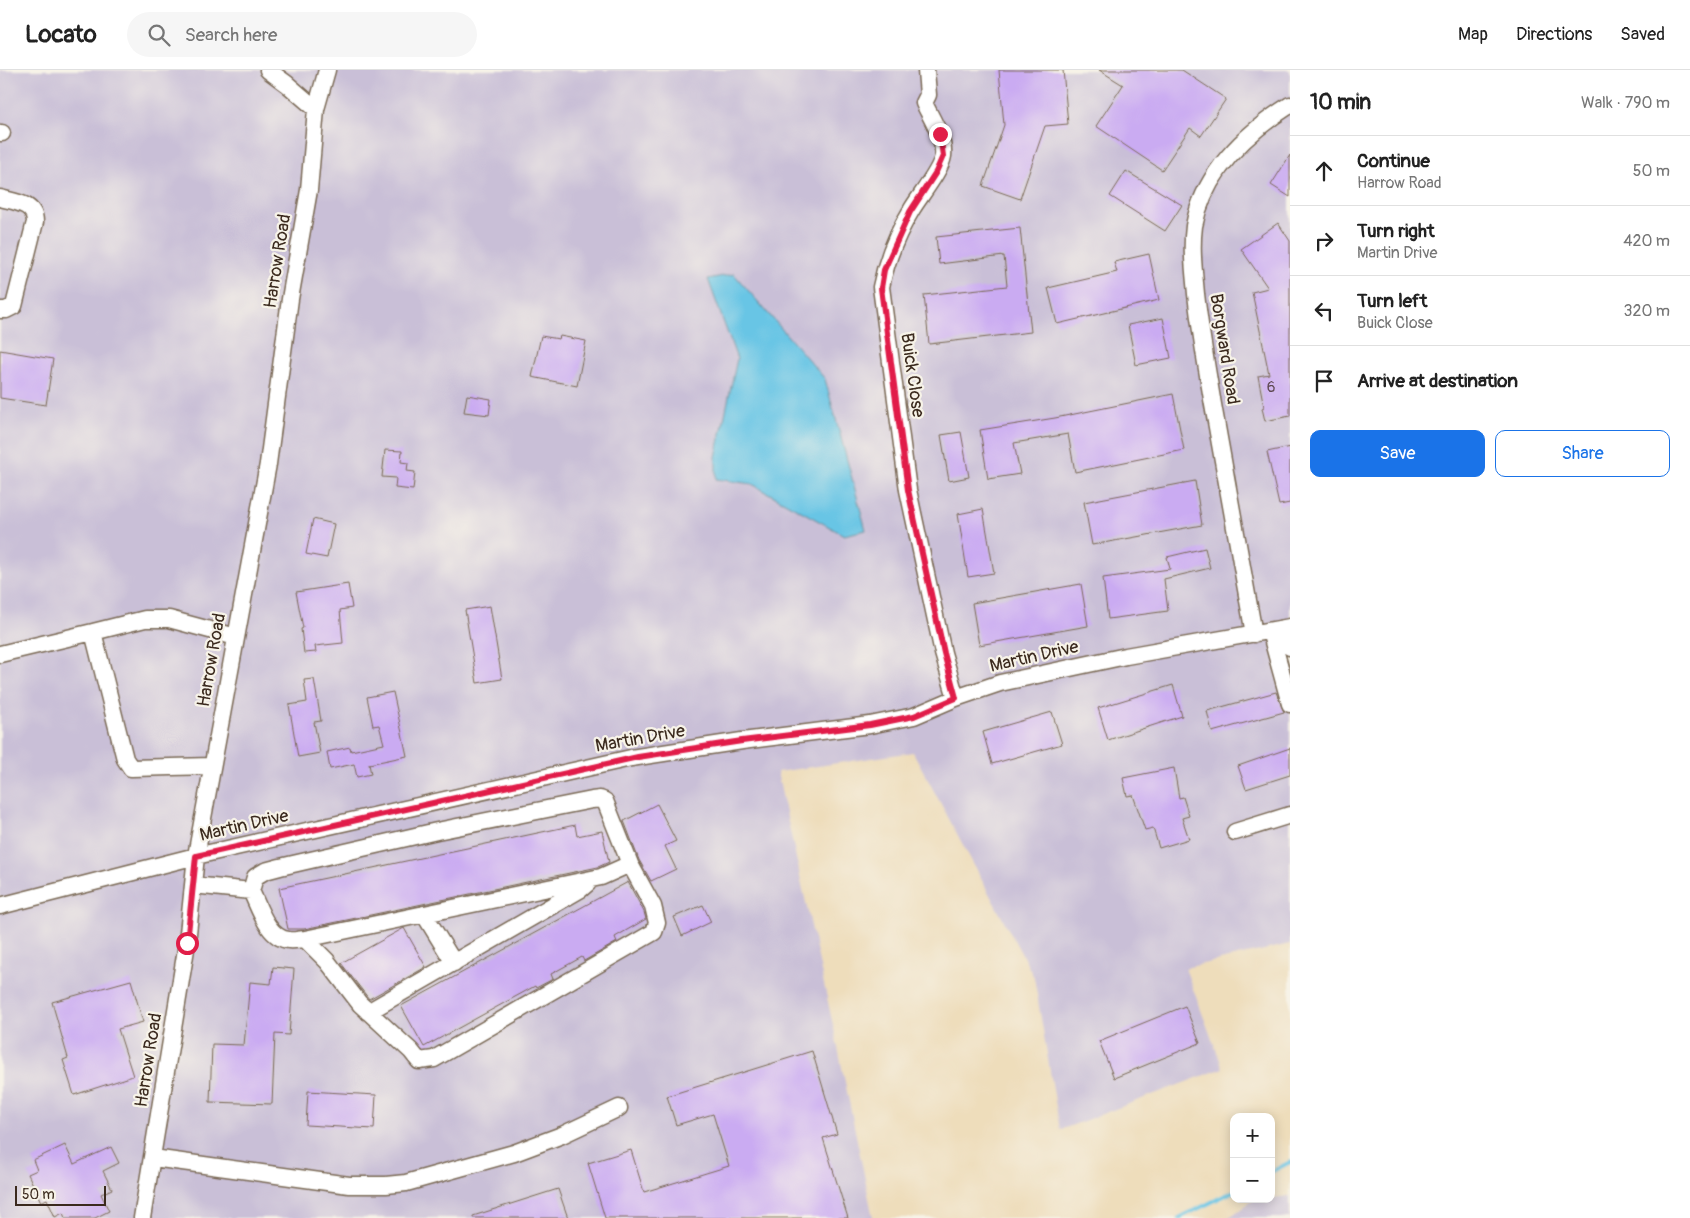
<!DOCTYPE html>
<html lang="en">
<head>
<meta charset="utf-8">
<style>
	:root { --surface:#fff; --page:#f6f6f6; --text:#222; --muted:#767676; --line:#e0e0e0; --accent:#1a73e8 }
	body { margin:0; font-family:Pangolin,sans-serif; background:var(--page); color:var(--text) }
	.controls { position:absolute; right:15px; bottom:15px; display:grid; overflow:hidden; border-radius:10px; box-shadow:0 2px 12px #0003 }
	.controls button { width:45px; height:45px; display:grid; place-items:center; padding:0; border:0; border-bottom:1px solid var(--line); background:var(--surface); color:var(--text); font:25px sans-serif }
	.scale { position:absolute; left:15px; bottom:12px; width:91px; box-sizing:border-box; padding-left:5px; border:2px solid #3b2a1e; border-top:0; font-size:14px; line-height:18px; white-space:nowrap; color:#3b2a1e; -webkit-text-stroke:4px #f7f3e8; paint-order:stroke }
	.stop { position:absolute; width:15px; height:15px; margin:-11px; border:4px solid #e11d48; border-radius:50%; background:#fff }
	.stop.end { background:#e11d48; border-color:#fff; box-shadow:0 1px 5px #0008 }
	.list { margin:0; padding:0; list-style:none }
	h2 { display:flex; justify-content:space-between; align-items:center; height:65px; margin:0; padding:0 20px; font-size:21px }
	h2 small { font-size:16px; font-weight:400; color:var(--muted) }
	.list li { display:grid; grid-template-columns:32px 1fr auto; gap:15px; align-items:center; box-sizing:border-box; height:70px; padding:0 20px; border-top:1px solid var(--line) }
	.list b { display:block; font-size:19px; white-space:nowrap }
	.list p { margin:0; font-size:16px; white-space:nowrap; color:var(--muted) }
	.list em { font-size:16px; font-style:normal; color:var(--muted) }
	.actions { display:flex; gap:10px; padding:15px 20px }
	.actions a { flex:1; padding:11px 0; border:1px solid var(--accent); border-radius:10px; text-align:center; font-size:18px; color:var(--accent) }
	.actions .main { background:var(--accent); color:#fff }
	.icon { flex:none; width:28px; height:28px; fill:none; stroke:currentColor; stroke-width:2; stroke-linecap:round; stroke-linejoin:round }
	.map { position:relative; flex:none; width:1290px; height:1148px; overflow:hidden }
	header { display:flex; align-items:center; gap:30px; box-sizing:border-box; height:70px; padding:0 25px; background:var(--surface); border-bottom:1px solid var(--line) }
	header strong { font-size:24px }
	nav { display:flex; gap:28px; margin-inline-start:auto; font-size:18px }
	.search { width:350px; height:45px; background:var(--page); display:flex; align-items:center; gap:12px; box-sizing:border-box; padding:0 18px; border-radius:28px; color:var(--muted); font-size:19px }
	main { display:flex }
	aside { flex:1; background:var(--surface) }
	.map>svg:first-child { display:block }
</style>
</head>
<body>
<header>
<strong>Locato</strong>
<div class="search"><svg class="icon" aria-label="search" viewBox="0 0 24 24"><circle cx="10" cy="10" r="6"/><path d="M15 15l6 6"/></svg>Search here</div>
<nav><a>Map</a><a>Directions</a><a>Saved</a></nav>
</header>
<main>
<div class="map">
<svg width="1290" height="1148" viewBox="0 0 1290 1148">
	<rect width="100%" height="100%" fill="#f7f3e8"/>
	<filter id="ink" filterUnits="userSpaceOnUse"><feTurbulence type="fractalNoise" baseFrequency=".02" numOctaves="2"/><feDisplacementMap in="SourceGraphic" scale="10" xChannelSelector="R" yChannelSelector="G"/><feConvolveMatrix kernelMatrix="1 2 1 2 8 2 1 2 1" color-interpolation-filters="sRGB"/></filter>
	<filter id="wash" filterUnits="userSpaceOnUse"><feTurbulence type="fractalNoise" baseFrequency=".0096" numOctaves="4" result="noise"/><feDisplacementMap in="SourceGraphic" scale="20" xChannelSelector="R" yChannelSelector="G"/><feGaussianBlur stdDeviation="1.12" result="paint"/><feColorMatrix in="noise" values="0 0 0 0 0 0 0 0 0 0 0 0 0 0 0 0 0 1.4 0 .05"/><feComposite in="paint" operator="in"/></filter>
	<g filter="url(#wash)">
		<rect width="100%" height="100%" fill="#edb"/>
		<path fill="#c9bfd7" d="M0 0H1290V874L1185 898 1223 998 1060 1060 1034 907 913 682 777 702 837 973 873 1148H0Z
			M1290 1126V1148H1228L1255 1129H1271V1128Z"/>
		<path fill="#67c5e5" stroke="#517882" d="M734 204 825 309 866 460 844 465 752 414 716 409V387L737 289 708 209Z"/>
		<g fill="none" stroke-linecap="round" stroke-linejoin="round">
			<path stroke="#67c5e5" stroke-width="4" d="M1271 1102 1290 1092
				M1179 1148 1234 1121"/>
		</g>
		<g id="blocks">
			<path fill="#caabf2" d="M999 0H1063L1068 54 1045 56 1020 129 983 116 1004 55Z
				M1099 0H1182L1226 29 1201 66 1190 58 1162 100 1096 56 1123 15Z
				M1290 85V127L1271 115Z
				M1126 101 1182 135 1165 161 1110 126Z
				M1278 153 1290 171V346L1265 351 1262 338 1264 337 1258 306 1269 304 1252 222 1268 218 1241 179Z
				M1020 158 1031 262 929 274 924 225 1007 216 1004 186 939 194 936 167Z
				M1149 184 1159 230 1057 254 1048 218 1117 202 1114 192Z
				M1163 248 1171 288 1136 295 1128 255Z
				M541 266 559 269 560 266 586 271 577 316 532 307Z
				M0 280 53 289 46 335 0 328Z
				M1173 324 1184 380 1075 402 1068 364 1014 373 1020 404 988 409 980 360 1055 348Z
				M467 325 491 329 489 345 464 342Z
				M961 362 969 407 949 411 941 365Z
				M1290 377V433L1279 435 1267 382Z
				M385 380 402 381 401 392 408 393 407 401 415 402 413 420 395 418 396 408 382 407Z
				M1195 411 1202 455 1092 475 1084 432Z
				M983 439 994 503 968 507 958 444Z
				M313 449 334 454 327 488 306 484Z
				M1205 478 1210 498 1164 509 1168 541 1108 549 1103 508 1170 499 1167 487Z
				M348 514 352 538 340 540 343 573 315 576 316 582 304 583 301 559 303 558 296 522Z
				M1081 514 1088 556 979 575 972 533Z
				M490 536 502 609 477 613 465 540Z
				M314 609 321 651 314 652 320 683 298 687 289 635 307 632 304 610Z
				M1173 615 1182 646 1108 670 1098 638Z
				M393 622 407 686 369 694 371 704 357 707 354 694 330 699 327 682 350 677 351 681 384 674 379 655 373 656 367 627Z
				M1276 622 1284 642 1212 662 1207 641Z
				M1052 642 1062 674 992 694 983 662Z
				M1290 678V705L1246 719 1238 696Z
				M1174 698 1179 728 1183 727 1189 746 1182 748 1189 769 1159 778 1153 758 1145 760 1133 725 1127 726 1123 708Z
				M657 734 676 771 665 776 676 799 651 811 639 790 624 751Z
				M575 755 577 766 602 761 609 792 598 797 304 859H288L279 818Z
				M628 812 644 842 646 849 615 867 617 872 584 891 582 887 551 904 553 909 536 918 535 916 424 977 401 936Z
				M703 835 711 852 682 866 674 847Z
				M404 858 426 897 369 929 341 893Z
				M273 897 294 899 289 965 275 964 272 1034 210 1032 212 974 244 975 250 912 271 914Z
				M131 910 143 952 118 959 133 1006 74 1025 63 990 68 988 52 932Z
				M1185 936 1200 973 1114 1008 1099 971Z
				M812 981 837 1064 823 1068 848 1148H605L588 1093 631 1080 644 1122 729 1096 713 1044 676 1055 667 1026Z
				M308 1021 376 1025 374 1059 306 1055Z
				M65 1075 74 1094 111 1077 119 1093 103 1101 112 1119 101 1124 109 1141 95 1148H65L63 1143 55 1147 47 1129 41 1132 28 1104 37 1100 33 1090Z
				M558 1119 568 1148H473V1146Z"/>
		</g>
	</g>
	<g filter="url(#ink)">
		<use href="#blocks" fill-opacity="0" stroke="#7a6955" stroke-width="1"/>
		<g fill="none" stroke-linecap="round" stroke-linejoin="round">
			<g stroke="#7a6955" stroke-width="19">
				<path id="minor" d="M268 0 287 14 316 39
					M926 0 928 25 924 33C931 48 945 69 943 86 941 100 919 127 912 139 898 162 886 191 881 217L908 420 943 583 956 628
					M0 63H2
					M0 128C15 132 35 133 35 152L14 236 6 240H0
					M1286 558 1290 577
					M1270 561 1290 634
					M1254 564C1240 485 1226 407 1212 329 1206 294 1200 259 1196 224 1194 201 1191 179 1194 156 1204 102 1246 63 1290 35
					M0 584 93 562
					M212 696 131 698 125 689 93 562 145 549H169L236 567
					M1235 762 1290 745
					M193 815 251 821
					M0 836 196 786 631 688 742 671 870 655 914 646 956 628 1000 613 1126 586 1290 557
					M424 844 454 893
					M305 869 327 891 360 934 411 981 419 991 434 989 654 862 657 853 653 836 630 794 605 731 600 729 592 730 437 761 280 797 265 801 255 807 251 821C259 837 268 869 289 870 294 871 300 869 305 869L601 807 630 794
					M368 942 581 819 588 813
					M153 1088 349 1115H386L406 1113 514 1083 562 1065 619 1038
					M142 1148 187 873 196 786 268 394 290 229 309 120 316 39 327 0"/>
			</g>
			<use href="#minor" stroke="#fff" stroke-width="16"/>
		</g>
	</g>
	<g fill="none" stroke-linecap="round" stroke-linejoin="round" filter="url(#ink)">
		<path stroke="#e11d48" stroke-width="6" d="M187 873 196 786 638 687 742 671 870 655 914 646 956 628 944 583 908 420 881 218 884 200 910 142 936 102 943 86 940 64"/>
	</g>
	<g text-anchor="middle" stroke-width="4.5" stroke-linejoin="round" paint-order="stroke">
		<g font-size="15" fill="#5f4a53">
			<text x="1271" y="322">6</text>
		</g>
		<g font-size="18" fill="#3b2a1e" stroke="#f7f3e8">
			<text transform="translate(277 191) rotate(-81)" y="6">Harrow Road</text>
			<text transform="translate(1225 279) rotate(81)" y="6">Borgward Road</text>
			<text transform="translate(913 305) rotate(82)" y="6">Buick Close</text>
			<text transform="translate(1034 586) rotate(-13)" y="6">Martin Drive</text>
			<text transform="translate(211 590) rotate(-80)" y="6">Harrow Road</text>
			<text transform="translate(640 668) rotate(-10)" y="6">Martin Drive</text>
			<text transform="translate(244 755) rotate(-13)" y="6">Martin Drive</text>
			<text transform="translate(148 990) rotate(-81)" y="6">Harrow Road</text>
		</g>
	</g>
</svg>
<div class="controls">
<button>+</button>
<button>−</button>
</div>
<div class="scale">50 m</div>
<div class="stop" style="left:187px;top:873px"></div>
<div class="stop end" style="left:940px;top:64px"></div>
</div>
<aside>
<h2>10 min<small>Walk · 790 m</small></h2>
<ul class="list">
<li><svg class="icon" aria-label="ahead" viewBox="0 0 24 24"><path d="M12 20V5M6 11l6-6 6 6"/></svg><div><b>Continue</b><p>Harrow Road</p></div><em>50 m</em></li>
<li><svg class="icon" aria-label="right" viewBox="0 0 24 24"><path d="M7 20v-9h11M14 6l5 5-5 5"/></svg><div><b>Turn right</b><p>Martin Drive</p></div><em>420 m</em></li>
<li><svg class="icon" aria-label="left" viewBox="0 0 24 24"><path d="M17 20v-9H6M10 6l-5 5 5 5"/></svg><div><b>Turn left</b><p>Buick Close</p></div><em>320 m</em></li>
<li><svg class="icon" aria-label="arrive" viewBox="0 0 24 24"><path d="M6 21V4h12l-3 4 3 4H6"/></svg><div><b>Arrive at destination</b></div></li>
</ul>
<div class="actions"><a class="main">Save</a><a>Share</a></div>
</aside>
</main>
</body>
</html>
